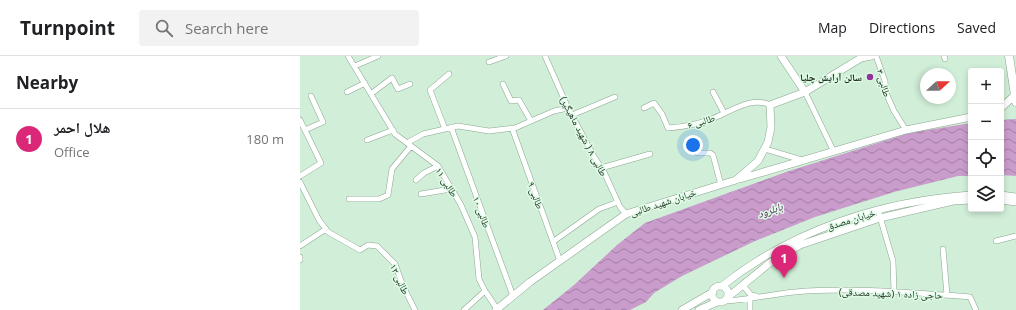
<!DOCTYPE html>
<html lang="en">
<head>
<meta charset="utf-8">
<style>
	:root { --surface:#fff; --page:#f2f2f2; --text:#202124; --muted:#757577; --line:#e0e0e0; --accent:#db2777 }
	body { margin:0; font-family:"Open Sans","Noto Naskh Arabic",sans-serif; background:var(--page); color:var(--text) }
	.controls { position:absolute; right:12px; top:12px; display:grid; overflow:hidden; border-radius:4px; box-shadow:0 2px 6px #0003 }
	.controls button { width:36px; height:36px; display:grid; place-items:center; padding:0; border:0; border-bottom:1px solid var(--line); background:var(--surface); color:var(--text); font:20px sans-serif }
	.compass { position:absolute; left:620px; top:12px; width:36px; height:36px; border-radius:50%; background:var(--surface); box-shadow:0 2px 6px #0003; rotate:69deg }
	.you { position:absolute; left:393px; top:89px; width:14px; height:14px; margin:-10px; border:3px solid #fff; border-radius:50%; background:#1a73e8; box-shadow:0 0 0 6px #1a73e833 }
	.badge { display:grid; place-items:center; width:26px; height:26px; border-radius:50%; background:var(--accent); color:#fff; font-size:13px; font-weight:700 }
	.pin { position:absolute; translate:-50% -33px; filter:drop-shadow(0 1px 2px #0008) }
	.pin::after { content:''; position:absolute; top:21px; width:14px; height:12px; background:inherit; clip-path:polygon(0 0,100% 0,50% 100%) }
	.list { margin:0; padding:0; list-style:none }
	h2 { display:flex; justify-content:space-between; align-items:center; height:52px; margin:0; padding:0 16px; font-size:17px }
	h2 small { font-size:13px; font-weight:400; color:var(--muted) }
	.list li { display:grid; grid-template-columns:26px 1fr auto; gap:12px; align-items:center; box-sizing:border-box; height:60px; padding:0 16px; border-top:1px solid var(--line) }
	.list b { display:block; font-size:15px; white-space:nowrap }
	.list p { margin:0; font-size:13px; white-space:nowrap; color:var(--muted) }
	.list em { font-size:13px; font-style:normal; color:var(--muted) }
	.icon { flex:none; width:22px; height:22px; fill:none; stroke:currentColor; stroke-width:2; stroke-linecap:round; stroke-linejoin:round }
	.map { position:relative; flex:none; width:716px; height:254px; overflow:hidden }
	header { display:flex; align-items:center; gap:24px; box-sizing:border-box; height:56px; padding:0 20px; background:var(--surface); border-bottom:1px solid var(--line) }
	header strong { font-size:19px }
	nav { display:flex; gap:22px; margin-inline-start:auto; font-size:14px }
	.search { width:280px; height:36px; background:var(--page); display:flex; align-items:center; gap:10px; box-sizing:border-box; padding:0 14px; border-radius:4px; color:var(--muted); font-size:15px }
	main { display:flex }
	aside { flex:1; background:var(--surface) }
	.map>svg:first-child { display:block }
</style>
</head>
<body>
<header>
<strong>Turnpoint</strong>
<div class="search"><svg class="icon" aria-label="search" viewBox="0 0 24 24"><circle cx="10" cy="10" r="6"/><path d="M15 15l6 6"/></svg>Search here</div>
<nav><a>Map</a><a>Directions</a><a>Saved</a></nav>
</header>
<main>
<aside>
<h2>Nearby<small></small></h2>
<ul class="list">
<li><span class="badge">1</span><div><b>هلال احمر</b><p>Office</p></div><em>180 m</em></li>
</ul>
</aside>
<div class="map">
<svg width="716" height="254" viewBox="0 0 716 254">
	<defs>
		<pattern id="water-waves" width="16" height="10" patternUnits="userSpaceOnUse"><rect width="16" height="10" fill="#c99ccb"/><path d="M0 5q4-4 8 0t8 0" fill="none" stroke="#a380a5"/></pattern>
	</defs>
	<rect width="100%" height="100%" fill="#d1eed8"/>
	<path fill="url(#water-waves)" d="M716 63V120L701 119V64Z
		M671 67V120H658L594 136 515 161 455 185 382 220 354 237 346 246 330 254H243L274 229 317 189 345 167 486 116 609 77Z"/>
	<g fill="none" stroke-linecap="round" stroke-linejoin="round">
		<g stroke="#8ba691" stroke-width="6">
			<path id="street" d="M48 0 95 78 138 110 161 149 175 181 179 223 185 235 197 253
				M245 0 268 52 294 101 304 116 320 151 326 158
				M576 0 585 25 586 37 594 55 606 74
				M644 0 645 3
				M189 6 206 0
				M55 10 78 0
				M203 28 211 45 219 44 231 65
				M47 36 65 27
				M413 36 424 57
				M505 36 533 94
				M72 37 92 22 98 33 110 28
				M344 52 354 47 362 58 368 72C384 71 399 68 414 62 432 55 451 40 470 49
				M272 59 315 41
				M0 64 21 107 0 120
				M151 71 213 240
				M212 72 260 205
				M145 73 130 34 149 18
				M5 74 23 66 11 40
				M67 84 93 74
				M107 87 123 78 158 70 189 75 215 72 254 55 268 52
				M465 93 502 104
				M398 97H410L413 99 421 129
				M301 112 350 98
				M116 124 124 117 138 110
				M0 126 19 164 28 176 60 194 68 189 77 190 95 208 103 230 115 254
				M121 138 151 133
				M49 143H79L88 139 92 113 111 90
				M578 154 593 205 594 236
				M254 185 299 153 318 146
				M696 185 716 180
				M0 190 26 173
				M643 193 647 239
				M0 201V204
				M445 226V232L451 239 456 240
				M450 242V254
				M425 245C449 244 472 238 495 236 553 231 612 237 670 241L676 254
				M164 254 185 235"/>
		</g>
		<g stroke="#8ba691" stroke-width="8">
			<path id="secondary" d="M481 0 505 36
				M701 52 715 39
				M440 123 606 74 671 61
				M701 139 716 141
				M701 144 716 146
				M412 238a8 8 0 1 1 16 0a8 8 0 1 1-16 0Z
				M422 230C492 174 582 145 671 139
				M428 241 471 206 500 189 580 162 653 145 671 144
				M196 254 230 226 326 158 436 124 458 105 468 86 471 71 470 49 505 36 561 2 571 0
				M382 254 413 236
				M399 254 417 246"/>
		</g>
		<g stroke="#8ba691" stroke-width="9">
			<path id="primary" d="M709 0 716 46"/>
		</g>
		<use href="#street" stroke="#fff" stroke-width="5"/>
		<use href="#secondary" stroke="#fff" stroke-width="7"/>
		<use href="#primary" stroke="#fff" stroke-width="8"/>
	</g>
	<circle fill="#93329a" stroke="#defbe5" stroke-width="1.5" cx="570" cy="21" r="4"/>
	<g text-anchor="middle" stroke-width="3" stroke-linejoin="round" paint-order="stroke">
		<g font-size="10" font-weight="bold" fill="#27322a" stroke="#defbe5" text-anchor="end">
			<text x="562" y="25">سالن آرایش چلیا</text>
		</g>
		<g font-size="10" fill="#27322a" stroke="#defbe5">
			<text transform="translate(584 27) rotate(74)" y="4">طالبی ۳</text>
			<text transform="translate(401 65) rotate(-17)" y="4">طالبی ۶</text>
			<text transform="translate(284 80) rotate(62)" y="4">طالبی ۸ ( شهید ماهیگیر)</text>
			<text transform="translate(147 126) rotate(58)" y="4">طالبی ۱۱</text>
			<text transform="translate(236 139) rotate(70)" y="4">طالبی ۹</text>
			<text transform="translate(363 146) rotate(-18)" y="4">خیابان شهید طالبی</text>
			<text transform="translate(182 156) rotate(70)" y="4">طالبی ۱۰</text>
			<text transform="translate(551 163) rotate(-17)" y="4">خیابان مصدق</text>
			<text transform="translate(100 223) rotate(65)" y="4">طالبی ۱۲</text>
			<text transform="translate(591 237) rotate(2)" y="4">حاجی زاده ۱ (شهید مصدقی)</text>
		</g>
		<g font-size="11" font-style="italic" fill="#501a54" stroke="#defbe5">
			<text transform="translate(470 154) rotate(-19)" y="4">بابلرود</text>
		</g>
	</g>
</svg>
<div class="controls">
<button>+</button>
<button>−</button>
<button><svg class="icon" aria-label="locate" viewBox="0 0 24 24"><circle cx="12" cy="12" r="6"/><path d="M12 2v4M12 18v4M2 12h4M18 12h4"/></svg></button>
<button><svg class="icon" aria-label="layers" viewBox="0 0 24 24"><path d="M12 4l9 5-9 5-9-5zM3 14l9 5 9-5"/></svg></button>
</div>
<svg class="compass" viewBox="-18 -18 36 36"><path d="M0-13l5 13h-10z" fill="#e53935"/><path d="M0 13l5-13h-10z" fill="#757577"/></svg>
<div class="you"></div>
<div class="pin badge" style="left:484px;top:222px">1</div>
</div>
</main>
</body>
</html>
